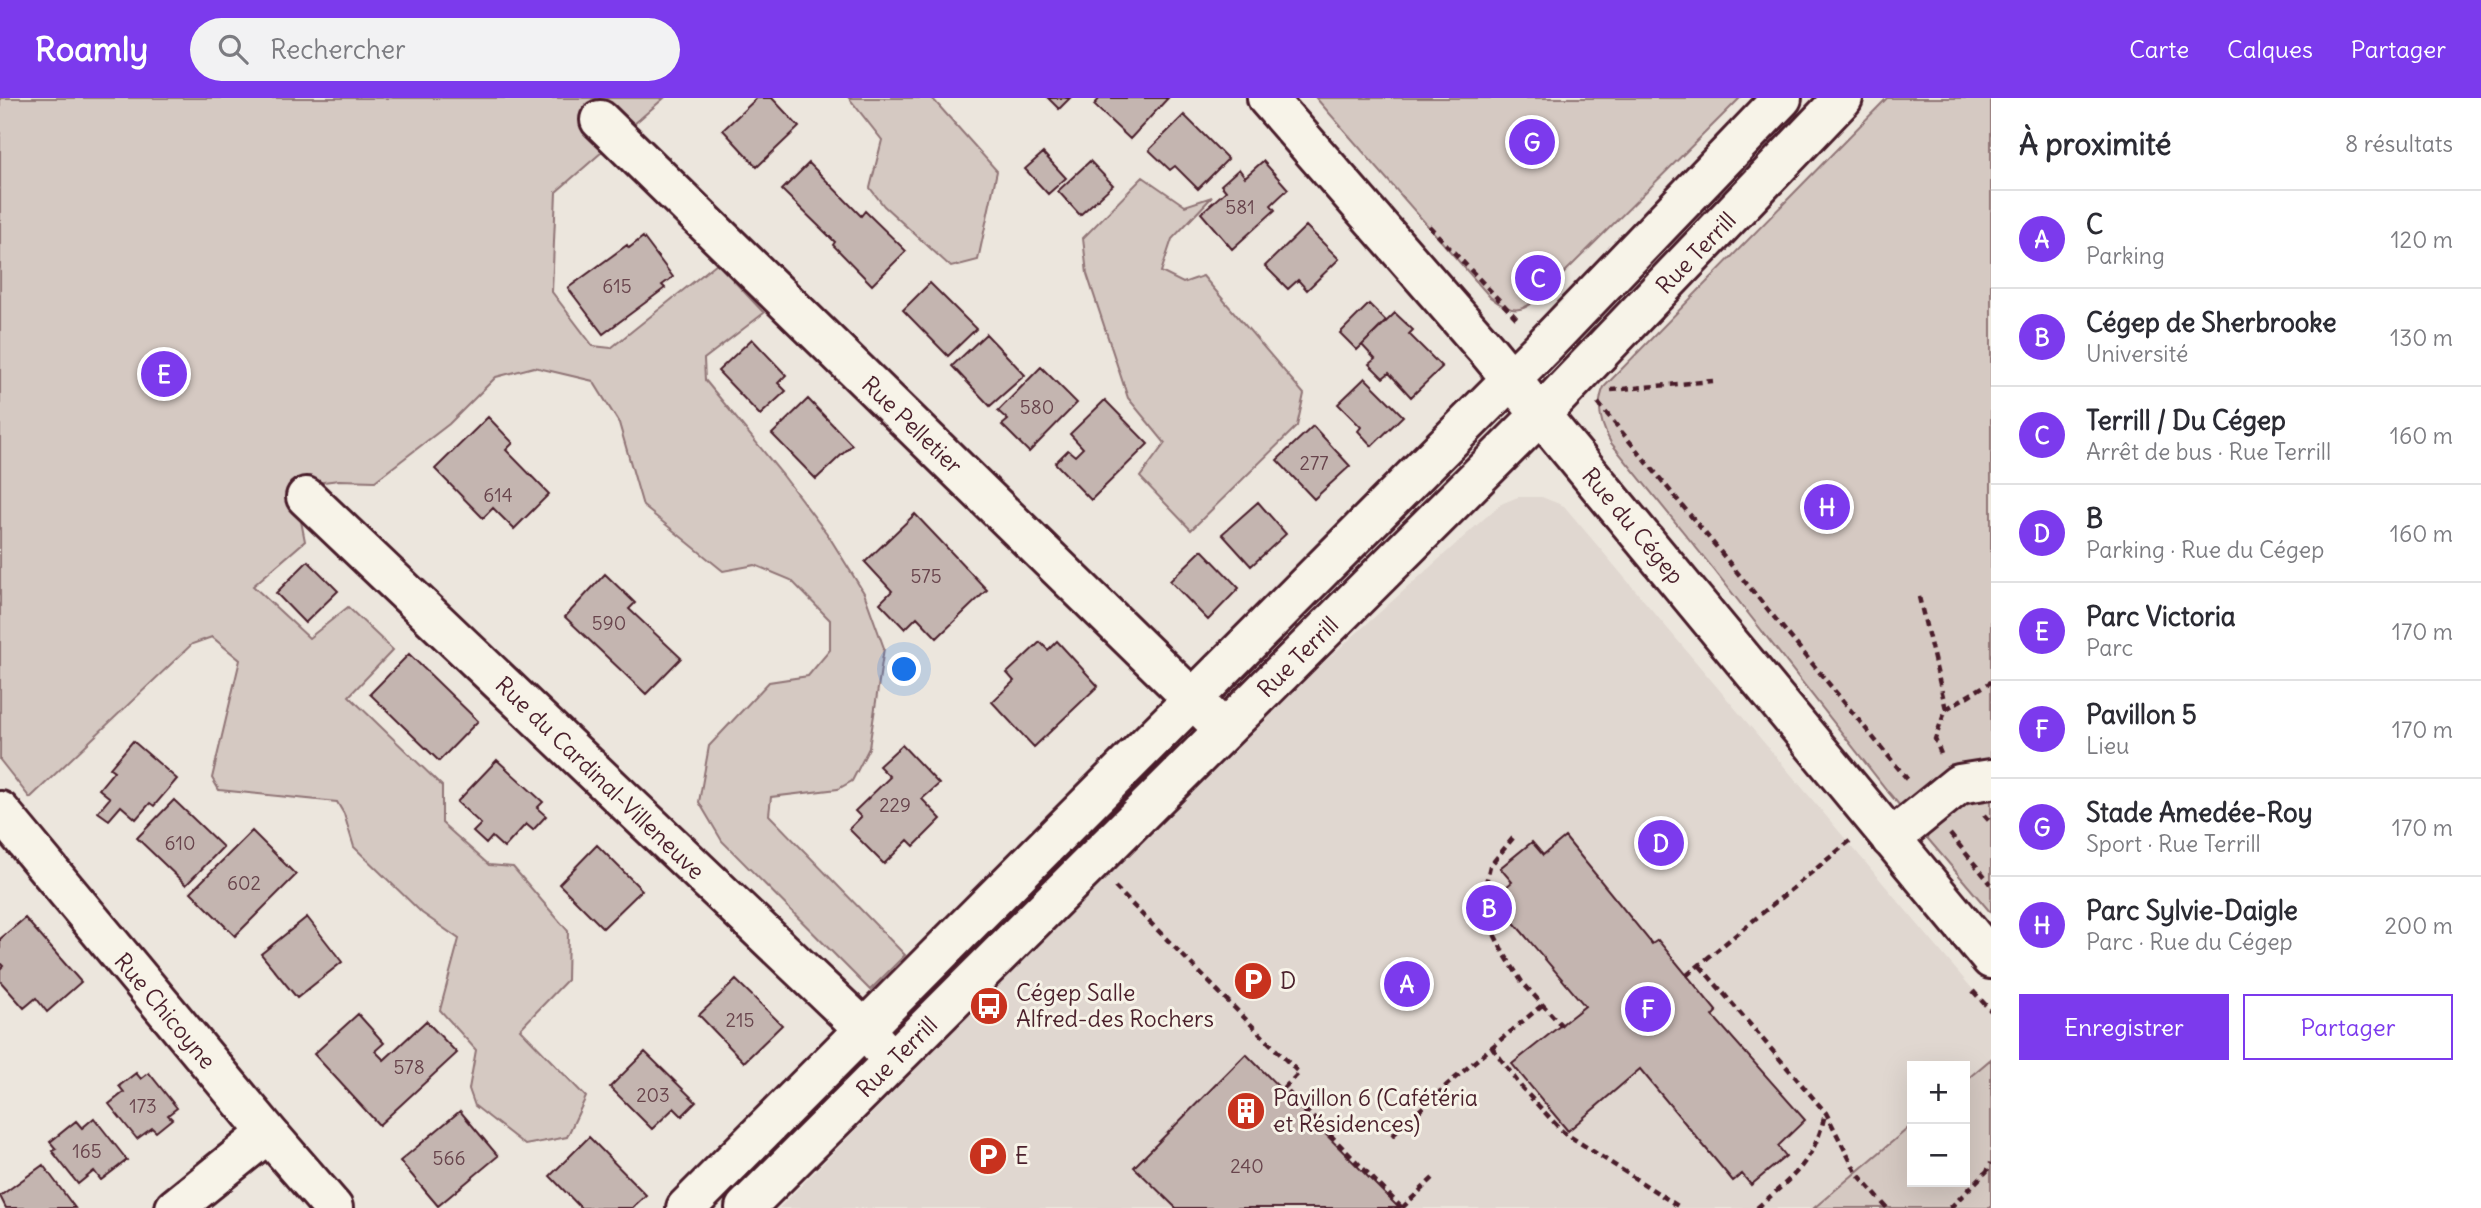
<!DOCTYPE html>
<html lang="fr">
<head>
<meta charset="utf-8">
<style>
	:root { --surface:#fff; --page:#f2f2f3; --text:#2b2b33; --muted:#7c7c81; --line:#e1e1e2; --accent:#7c3aed }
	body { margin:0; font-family:Delius,sans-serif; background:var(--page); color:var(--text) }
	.controls { position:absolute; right:21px; bottom:21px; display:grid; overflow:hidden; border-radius:0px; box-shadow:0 7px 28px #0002 }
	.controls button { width:63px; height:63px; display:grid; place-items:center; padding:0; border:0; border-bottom:2px solid var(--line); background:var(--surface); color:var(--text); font:35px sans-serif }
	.you { position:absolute; left:905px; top:572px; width:24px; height:24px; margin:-18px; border:5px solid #fff; border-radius:50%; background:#1a73e8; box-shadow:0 0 0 10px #1a73e833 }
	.badge { display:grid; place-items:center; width:46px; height:46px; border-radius:50%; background:var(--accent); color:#fff; font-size:23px; font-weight:700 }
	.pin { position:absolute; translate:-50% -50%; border:4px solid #fff; box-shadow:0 2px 7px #0006 }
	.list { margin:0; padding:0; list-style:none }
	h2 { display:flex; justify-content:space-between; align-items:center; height:91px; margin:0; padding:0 28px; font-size:30px }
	h2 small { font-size:23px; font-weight:400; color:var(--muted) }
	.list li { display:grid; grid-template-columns:46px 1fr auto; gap:21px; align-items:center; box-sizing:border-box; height:98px; padding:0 28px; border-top:2px solid var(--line) }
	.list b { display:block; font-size:26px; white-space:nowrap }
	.list p { margin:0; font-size:23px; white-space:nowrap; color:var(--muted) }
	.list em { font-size:23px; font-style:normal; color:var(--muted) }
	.actions { display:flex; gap:14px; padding:21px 28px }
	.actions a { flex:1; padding:16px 0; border:2px solid var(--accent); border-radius:0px; text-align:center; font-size:24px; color:var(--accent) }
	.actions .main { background:var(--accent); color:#fff }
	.icon { flex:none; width:38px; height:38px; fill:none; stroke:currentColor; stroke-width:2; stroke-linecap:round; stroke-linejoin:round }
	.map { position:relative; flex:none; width:1991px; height:1110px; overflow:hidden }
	header { display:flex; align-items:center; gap:42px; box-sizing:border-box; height:98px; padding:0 35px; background:var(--accent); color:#fff }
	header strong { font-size:33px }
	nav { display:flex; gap:38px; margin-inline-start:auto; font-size:24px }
	.search { width:490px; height:63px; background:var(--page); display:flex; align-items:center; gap:18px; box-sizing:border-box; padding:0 24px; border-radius:38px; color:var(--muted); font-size:26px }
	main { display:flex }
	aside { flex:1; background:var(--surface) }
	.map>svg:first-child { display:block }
</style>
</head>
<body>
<header>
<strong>Roamly</strong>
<div class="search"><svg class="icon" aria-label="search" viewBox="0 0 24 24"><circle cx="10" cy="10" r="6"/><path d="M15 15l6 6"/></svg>Rechercher</div>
<nav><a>Carte</a><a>Calques</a><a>Partager</a></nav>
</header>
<main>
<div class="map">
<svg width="1991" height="1110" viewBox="0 0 1991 1110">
	<rect width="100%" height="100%" fill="#ece6dd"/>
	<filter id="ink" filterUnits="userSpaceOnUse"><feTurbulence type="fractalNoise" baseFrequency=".0143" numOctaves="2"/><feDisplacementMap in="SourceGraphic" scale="14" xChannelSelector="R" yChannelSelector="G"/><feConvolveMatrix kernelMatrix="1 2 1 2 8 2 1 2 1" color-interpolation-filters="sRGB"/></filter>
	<g filter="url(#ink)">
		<path fill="#e0d7d0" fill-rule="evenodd" d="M1518 399H1542L1564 408 1991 913V1110H779L1252 629 1487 418 1501 406ZM1912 968H1965V1084H1912Z"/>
		<path fill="#d5c9c2" stroke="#907476" stroke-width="2" d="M0 0H664L556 94 552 194 593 248 611 250 717 165 764 215 704 261 705 282 782 376 828 437 864 495 884 550 869 650 852 683 838 691 771 699 769 717 905 857 870 892 722 743 699 704 709 648 769 584 808 578 830 552V522L791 482 755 467 723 473 643 408 619 325 593 283 534 269 496 279 449 326 375 383 339 382 308 386 300 418 305 443 253 488 309 540 348 509 393 552 349 598 442 688V725L489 767 513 769 568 833 567 882 520 931 586 999 567 1039 525 1047 475 1008 469 991 476 952 440 912 459 841 422 815 354 749 344 716 337 704 219 692 212 680 240 562 212 539 192 546 30 700 0 662Z
			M849 0H932L997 73 978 162 951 169 884 108 870 90 882 42Z
			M1316 0H1740L1544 195C1523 214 1514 218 1490 199Z
			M1887 0H1991V815L1889 695 1715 473 1611 345C1601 327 1595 308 1604 289Z
			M1143 79 1185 108 1212 99 1172 141 1161 174 1183 185 1203 178 1304 296 1297 328 1191 432 1140 379 1165 345 1128 300 1087 176 1083 140Z
			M1991 961V1110H1814L1912 1027V1084H1965V983Z"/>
		<path fill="#c4b5b0" stroke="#4a1f2b" stroke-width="2" d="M757 0H772L799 29 757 69 723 32Z
			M1048 0H1070L1059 11Z
			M1100 0H1168L1130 41 1094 7Z
			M1184 17 1228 61 1198 91 1175 68 1170 72 1149 52Z
			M1043 55 1066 80 1048 96 1025 71Z
			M1090 63 1113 87 1080 117 1058 93Z
			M1263 63 1288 91 1271 107 1275 112 1232 151 1201 115 1226 93 1221 87 1239 71 1245 79Z
			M809 65 861 118 865 113 906 153 872 187 833 147 835 144 782 92Z
			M1306 128 1339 161 1307 192 1298 182 1288 191 1265 168Z
			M643 139 673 179 662 187 665 190 603 236 568 190 627 147 629 150Z
			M930 185 976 231 948 258 903 212Z
			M1369 206 1386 223 1357 252 1340 235Z
			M1395 215 1413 232 1409 236 1442 269 1411 299 1389 275 1383 280 1369 266 1375 261 1362 247Z
			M986 236 1025 277 990 308 952 268Z
			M752 241 786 277 778 285 786 293 760 317 718 273Z
			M1041 269 1077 305 1029 354 1002 327 1008 322 998 313Z
			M1365 280 1403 318 1372 348 1358 333 1361 329 1338 306Z
			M808 301 852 347 816 381 772 336Z
			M1105 302 1148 346 1091 402 1055 365 1068 352 1075 358 1083 350 1070 336Z
			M488 319 513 345 506 352 549 396 514 431 493 410 483 420 435 371Z
			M1313 328 1350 368 1314 401 1277 362Z
			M1258 404 1286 436 1251 468 1222 436Z
			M915 416 987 492 937 540 917 519 905 531 880 505 892 493 865 464Z
			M1202 452 1239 490 1208 522 1170 483Z
			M308 463 338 493 305 525 276 495Z
			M605 476 635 505 629 511 681 560 646 596 565 519Z
			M1057 543 1098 588 1034 649 992 604 1014 583 1007 575 1040 544 1048 552Z
			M409 556 478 623 439 663 370 596Z
			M133 643 177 681 154 708 150 705 136 721 121 708 109 722 98 714 110 700 99 691 114 673 110 670Z
			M902 647 939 686 922 701 941 721 914 748 908 742 884 766 849 731 861 719 855 713 890 679 879 668Z
			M497 662 543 704 537 710 546 718 533 732 526 726 504 750 492 739 486 746 473 734 481 726 457 704Z
			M174 702 223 749 186 787 137 740Z
			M252 733 296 777 235 838 191 794Z
			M1565 739 1652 846 1658 842 1717 914 1713 918 1805 1022 1778 1048 1786 1058 1751 1087 1742 1076 1733 1083 1640 971 1568 1033 1512 966 1585 908 1493 800 1512 784 1500 770 1532 744 1543 757Z
			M597 747 642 792 603 830 559 786Z
			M307 819 342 864 297 900 261 856Z
			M25 820 81 884 47 914 36 900 24 910 0 883V871L3 868 0 865V841Z
			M736 882 782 927 744 964 699 917Z
			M358 916 384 945 375 953 384 962 426 923 457 955 379 1027 314 956Z
			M645 954 696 1004 682 1018 674 1010 652 1031 610 989Z
			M1246 956 1399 1110H1176L1134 1069Z
			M136 975 141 981 149 975 177 1010 168 1017 172 1021 156 1034 152 1030 137 1041 109 1006 124 994 119 988Z
			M460 1013 498 1058 438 1108 400 1063Z
			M94 1020 127 1062 101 1082 94 1073 78 1086 52 1053 56 1051 50 1044 76 1023 82 1030Z
			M589 1039 646 1097 632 1110H581L550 1078Z
			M43 1067 75 1110H6L0 1098Z"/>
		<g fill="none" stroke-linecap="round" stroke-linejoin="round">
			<g stroke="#4a1f2b" stroke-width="44">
				<path id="minor" d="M1267 0 1487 252 1991 861
					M600 22 1210 618
					M306 399 864 931 882 951
					M0 713 268 1035 333 1110
					M1891 741 1959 686 1991 681
					M175 1110 268 1035
					M686 1110 1544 248 1782 0
					M745 1110 1541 316 1843 0"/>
			</g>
			<path stroke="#4a1f2b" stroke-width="4.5" stroke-dasharray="7 5" stroke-linecap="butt" d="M1429 128 1519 223
				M1611 292 1713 283
				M1598 305 1908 682
				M1919 499 1946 611
				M1941 656 1935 641 1946 611 1991 584
				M1984 717 1991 725
				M1950 736 1991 786
				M1513 740 1490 768 1484 793 1483 807 1488 824 1503 854 1522 884 1562 928
				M1115 789 1299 975 1284 990 1402 1110
				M1700 868 1826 1015 1856 1074 1887 1110
				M1687 877 1851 742
				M1973 893 1991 913
				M1492 949 1522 990 1563 1034 1681 1110
				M1392 1038 1448 986 1541 908
				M1402 1110 1434 1079
				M1757 1110C1793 1078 1814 1065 1825 1016
				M1950 1110 1987 1073 1991 1065"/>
			<use href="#minor" stroke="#f7f3e8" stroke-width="38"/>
		</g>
	</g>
	<defs>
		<g id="parking-disc" transform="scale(2.0125)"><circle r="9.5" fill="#c8321e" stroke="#f7f3e8"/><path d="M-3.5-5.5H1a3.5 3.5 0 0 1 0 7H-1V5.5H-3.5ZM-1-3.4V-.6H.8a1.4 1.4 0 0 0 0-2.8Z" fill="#fff"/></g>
		<g id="bus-disc" transform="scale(2.0125)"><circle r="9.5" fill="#c8321e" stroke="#f7f3e8"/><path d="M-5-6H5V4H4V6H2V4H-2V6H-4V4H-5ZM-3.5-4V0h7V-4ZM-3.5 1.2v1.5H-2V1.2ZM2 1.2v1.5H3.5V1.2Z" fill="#fff"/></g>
		<g id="building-disc" transform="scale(2.0125)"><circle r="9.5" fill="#c8321e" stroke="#f7f3e8"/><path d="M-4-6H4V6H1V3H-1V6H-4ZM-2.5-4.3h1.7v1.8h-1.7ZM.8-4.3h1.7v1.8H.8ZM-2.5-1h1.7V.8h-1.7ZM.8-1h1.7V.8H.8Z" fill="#fff"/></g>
	</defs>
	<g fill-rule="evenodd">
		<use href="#parking-disc" x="1253" y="883"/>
		<use href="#bus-disc" x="989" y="908"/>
		<use href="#building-disc" x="1246" y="1013"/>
		<use href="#parking-disc" x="988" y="1058"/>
	</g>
	<g text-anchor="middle" stroke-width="6" stroke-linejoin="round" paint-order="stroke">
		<g font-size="19" fill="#68444c">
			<text x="1240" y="116">581</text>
			<text x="617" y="195">615</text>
			<text x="1037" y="316">580</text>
			<text x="1314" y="372">277</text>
			<text x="498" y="404">614</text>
			<text x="926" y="485">575</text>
			<text x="609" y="532">590</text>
			<text x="895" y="714">229</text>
			<text x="180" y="752">610</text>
			<text x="244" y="792">602</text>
			<text x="740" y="929">215</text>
			<text x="409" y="976">578</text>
			<text x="653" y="1004">203</text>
			<text x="143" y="1015">173</text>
			<text x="87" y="1060">165</text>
			<text x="449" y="1067">566</text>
			<text x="1247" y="1075">240</text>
		</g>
		<g font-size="23" fill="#4a1f2b" stroke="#f7f3e8">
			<text transform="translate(1696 155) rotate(-46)" y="8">Rue Terrill</text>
			<text transform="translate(912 327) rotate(44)" y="8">Rue Pelletier</text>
			<text transform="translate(1633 428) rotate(50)" y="8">Rue du Cégep</text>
			<text transform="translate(1298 559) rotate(-45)" y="8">Rue Terrill</text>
			<text transform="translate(600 680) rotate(44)" y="8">Rue du Cardinal-Villeneuve</text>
			<text transform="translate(165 913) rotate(50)" y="8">Rue Chicoyne</text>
			<text transform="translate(897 959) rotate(-45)" y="8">Rue Terrill</text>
		</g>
		<g font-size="23" fill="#4a1f2b" stroke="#f7f3e8" text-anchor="start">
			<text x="1280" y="891">D</text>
			<text x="1016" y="903">Cégep Salle<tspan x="1016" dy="26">Alfred-des Rochers</tspan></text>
			<text x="1273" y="1008">Pavillon 6 (Cafétéria<tspan x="1273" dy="26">et Résidences)</tspan></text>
			<text x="1015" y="1066">E</text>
		</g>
	</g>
</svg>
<div class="controls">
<button>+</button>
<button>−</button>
</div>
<div class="you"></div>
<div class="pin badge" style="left:1407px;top:886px">A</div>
<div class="pin badge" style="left:1489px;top:810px">B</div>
<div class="pin badge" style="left:1538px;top:180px">C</div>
<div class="pin badge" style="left:1661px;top:745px">D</div>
<div class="pin badge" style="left:164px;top:276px">E</div>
<div class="pin badge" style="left:1648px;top:911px">F</div>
<div class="pin badge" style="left:1532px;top:44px">G</div>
<div class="pin badge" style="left:1827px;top:409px">H</div>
</div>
<aside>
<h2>À proximité<small>8 résultats</small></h2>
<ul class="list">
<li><span class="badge">A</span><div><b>C</b><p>Parking</p></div><em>120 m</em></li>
<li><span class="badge">B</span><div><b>Cégep de Sherbrooke</b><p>Université</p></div><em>130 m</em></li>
<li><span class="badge">C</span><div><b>Terrill / Du Cégep</b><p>Arrêt de bus · Rue Terrill</p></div><em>160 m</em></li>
<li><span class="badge">D</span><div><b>B</b><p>Parking · Rue du Cégep</p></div><em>160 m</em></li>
<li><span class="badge">E</span><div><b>Parc Victoria</b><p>Parc</p></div><em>170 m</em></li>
<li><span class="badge">F</span><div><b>Pavillon 5</b><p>Lieu</p></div><em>170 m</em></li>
<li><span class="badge">G</span><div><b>Stade Amedée-Roy</b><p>Sport · Rue Terrill</p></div><em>170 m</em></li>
<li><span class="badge">H</span><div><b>Parc Sylvie-Daigle</b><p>Parc · Rue du Cégep</p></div><em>200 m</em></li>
</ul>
<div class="actions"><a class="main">Enregistrer</a><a>Partager</a></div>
</aside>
</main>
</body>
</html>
